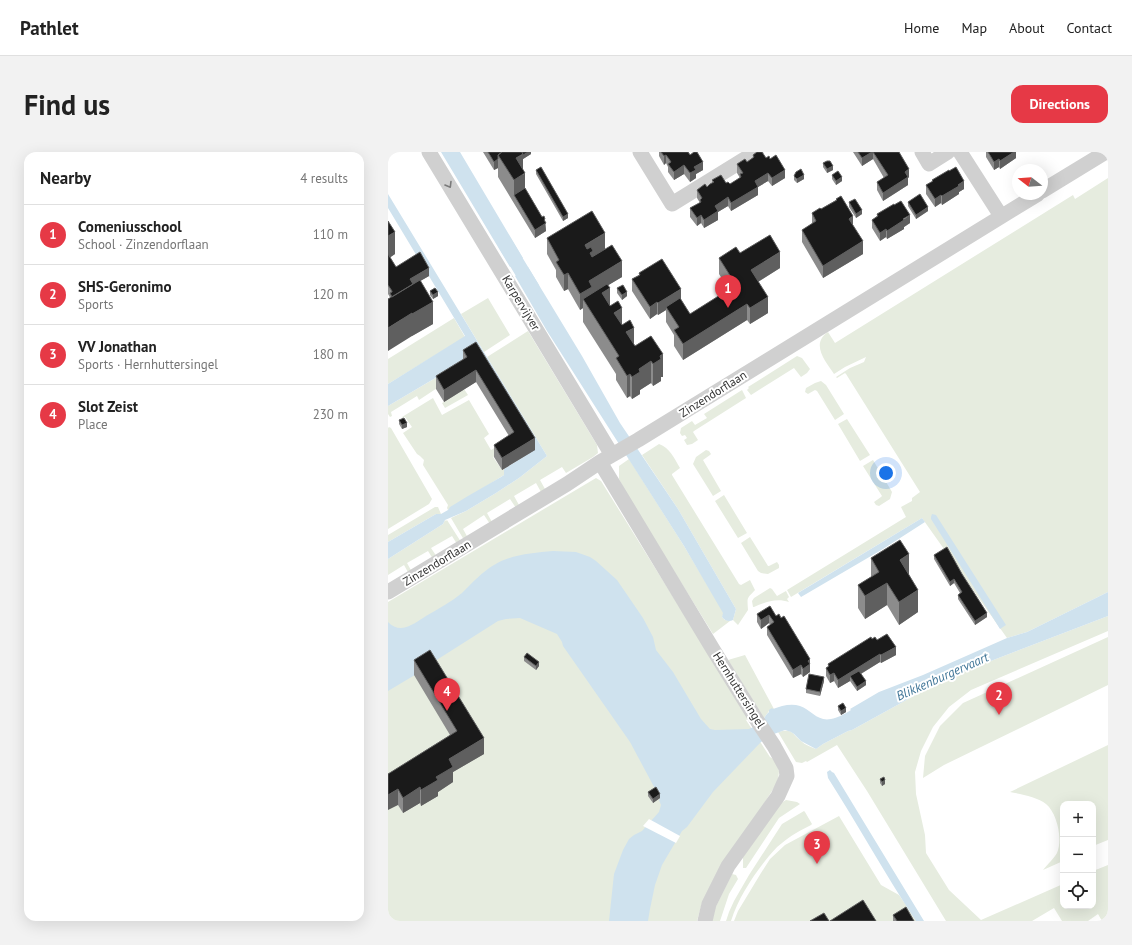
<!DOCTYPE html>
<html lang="en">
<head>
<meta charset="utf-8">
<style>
	:root { --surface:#fff; --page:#f2f2f2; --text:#222; --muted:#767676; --line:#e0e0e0; --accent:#e63946 }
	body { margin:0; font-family:"PT Sans",sans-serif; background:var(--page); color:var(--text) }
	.controls { position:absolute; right:12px; bottom:12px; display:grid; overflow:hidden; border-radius:8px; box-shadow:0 4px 16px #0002 }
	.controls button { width:36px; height:36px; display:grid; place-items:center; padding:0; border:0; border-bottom:1px solid var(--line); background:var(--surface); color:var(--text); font:20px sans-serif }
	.compass { position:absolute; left:624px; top:12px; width:36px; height:36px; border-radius:50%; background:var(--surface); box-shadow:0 4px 16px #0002; rotate:287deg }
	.you { position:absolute; left:498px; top:321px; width:14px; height:14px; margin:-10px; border:3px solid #fff; border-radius:50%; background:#1a73e8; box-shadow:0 0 0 6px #1a73e833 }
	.badge { display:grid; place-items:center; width:26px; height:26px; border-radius:50%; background:var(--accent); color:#fff; font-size:13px; font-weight:700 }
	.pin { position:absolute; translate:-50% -33px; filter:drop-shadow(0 1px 2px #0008) }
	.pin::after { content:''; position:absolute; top:21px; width:14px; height:12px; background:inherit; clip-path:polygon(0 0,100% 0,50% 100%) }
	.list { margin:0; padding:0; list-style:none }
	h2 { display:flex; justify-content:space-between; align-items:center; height:52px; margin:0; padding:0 16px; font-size:17px }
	h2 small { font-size:13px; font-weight:400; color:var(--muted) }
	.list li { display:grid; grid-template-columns:26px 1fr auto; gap:12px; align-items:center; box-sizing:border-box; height:60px; padding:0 16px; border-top:1px solid var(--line) }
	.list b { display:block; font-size:15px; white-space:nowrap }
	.list p { margin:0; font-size:13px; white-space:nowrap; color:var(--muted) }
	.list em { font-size:13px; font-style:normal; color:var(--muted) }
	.icon { flex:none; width:22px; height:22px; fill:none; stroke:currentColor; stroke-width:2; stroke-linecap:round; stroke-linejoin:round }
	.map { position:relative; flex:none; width:720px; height:769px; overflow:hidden; border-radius:12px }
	header { display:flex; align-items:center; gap:24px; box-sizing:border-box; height:56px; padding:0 20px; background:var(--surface); border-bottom:1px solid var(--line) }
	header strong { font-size:19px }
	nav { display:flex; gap:22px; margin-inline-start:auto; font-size:14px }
	.intro { display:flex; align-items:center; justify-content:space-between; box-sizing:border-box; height:96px; padding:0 24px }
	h1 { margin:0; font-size:28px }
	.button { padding:10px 18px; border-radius:12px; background:var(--accent); color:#fff; font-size:14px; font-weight:700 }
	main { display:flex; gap:24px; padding:0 24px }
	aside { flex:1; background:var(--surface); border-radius:12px; box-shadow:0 4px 16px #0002 }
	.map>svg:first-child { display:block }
</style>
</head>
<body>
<header>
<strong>Pathlet</strong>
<nav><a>Home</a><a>Map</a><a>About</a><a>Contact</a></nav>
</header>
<div class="intro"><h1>Find us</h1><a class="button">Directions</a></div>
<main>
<aside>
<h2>Nearby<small>4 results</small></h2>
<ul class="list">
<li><span class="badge">1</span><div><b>Comeniusschool</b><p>School · Zinzendorflaan</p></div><em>110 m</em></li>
<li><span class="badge">2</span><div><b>SHS-Geronimo</b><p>Sports</p></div><em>120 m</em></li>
<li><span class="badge">3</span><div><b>VV Jonathan</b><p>Sports · Hernhuttersingel</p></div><em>180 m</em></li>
<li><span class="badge">4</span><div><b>Slot Zeist</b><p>Place</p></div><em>230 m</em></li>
</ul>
</aside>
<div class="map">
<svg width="720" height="769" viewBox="0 0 720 769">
	<rect width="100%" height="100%" fill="#fff"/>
	<path fill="#e6ecdf" d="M720 26V440L639 480 619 486 534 366 403 445 399 438 518 365 513 355 524 349V346L532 340 458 222 457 221 449 226 448 225 462 216 476 210 478 205 457 215 446 222C438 210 422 192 440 180L447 191 685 43 687 47Z
		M100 146 122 183 96 200 73 162Z
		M66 166 77 185 0 232V207Z
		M140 179 209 293 210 301 205 305 178 321 174 315 152 328 157 337 153 340 148 331 126 344 131 353 128 356 122 347 99 361 104 370 102 372 96 363 75 377 80 386 76 388 63 366 78 359 108 341 131 326 159 304 99 205Z
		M409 204 414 206 422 217 419 221 413 225 406 216 363 243 359 238 361 236 360 235Z
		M73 211 78 217 31 248 29 244 3 260 4 264 2 265 0 262V254Z
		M433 229 438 233 456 262 447 268 429 239 427 238 420 242 417 240 418 236 427 231Z
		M76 237 80 243 57 256 54 251Z
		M354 238 358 246 306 279 305 280 310 288 304 292 299 293 296 288 299 286 297 283 294 284 292 281 293 276 304 269 307 273 319 266 316 262Z
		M45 246 54 263 81 248 101 282 96 286 103 298 122 287 126 292 105 305 114 318 116 317V323L60 358 59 356 60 353 35 313 36 308 32 304 29 302 15 281 24 275 17 265 14 266V265Z
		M459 267 482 303 472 309 450 272Z
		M1 275 3 276 44 347 41 352 0 377V276Z
		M271 292C282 296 286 306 292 316L284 322V323L351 432 353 433 362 428 367 438C359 447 359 444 360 458L350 473 345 468 348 457 290 357 254 303Z
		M318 298 321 299 323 302 322 303 315 308 333 339 325 344 305 312 308 305Z
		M241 307 296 394 336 461 334 465 337 468 342 469 325 482 240 345 231 327V314Z
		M485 308 504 340 502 347 491 354 488 353 486 350 493 345 494 344 475 314Z
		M208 326 213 329 361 567 358 568 382 605C394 611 392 624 387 634L314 751 309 769H0V450Z
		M336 343 359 381 350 386 327 349Z
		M47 355H50L53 362H48L0 390V383Z
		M57 368 58 369 59 368 73 390 69 392 64 384 43 396 49 405 45 407 40 399 19 411 24 420 21 422 16 413 0 423V407L55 372Z
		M362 385 380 414H381L389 410 391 413V416L380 422 373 421 370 419 353 391Z
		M382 436 384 437 389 444 398 439 401 445 399 447 401 450C388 446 378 450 366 455H365L364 449 366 446Z
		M720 464V479L583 538 561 555 545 575 533 599 527 620 528 642 537 683 538 701 561 738 593 768 675 732V754H705V719L720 713V769H714L710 762 700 769H674L666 756 644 769H558L479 639 449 593 419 610 418 609 414 611 408 610 390 580C405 576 404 582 413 589 417 593 423 595 428 597L435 592 460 579 464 578 533 540 582 517Z
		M720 485V533L556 613 535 626 537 604 552 574 575 551Z
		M357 503 386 557 381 559 376 566 340 508Z
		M720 593V688L705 694V652H675V709L655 718C660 712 666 706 669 701 675 687 669 661 658 652 650 645 632 642 622 640Z
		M398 648 409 650 412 652 391 666 358 716H355V705L393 651Z
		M416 659 417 660 424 672 423 673C413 678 402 684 394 691 387 696 382 703 377 709 363 727 350 747 343 769H338L341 760 346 749 361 723 394 672Z
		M451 664 493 733 511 743 529 769H346L350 759 373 721 382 707 397 693Z
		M344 722 348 723 350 727 341 742 332 769H322L325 760Z"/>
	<path fill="#cfe2ee" d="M53 0H72L135 106 122 115Z
		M0 42 159 304 131 326 108 341 78 359 57 368 55 372 0 407V390L48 362H53L60 358 62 355 80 344 113 325 116 323V317L146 298 88 202 0 254V232L77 184 0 56Z
		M140 115 194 204 232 271 290 357 348 457 345 468C341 470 337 469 334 465L335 461 296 394 159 179 127 124Z
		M544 362 548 363 618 473 612 477 543 367V365Z
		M534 366 537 370 495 397 413 445 410 441Z
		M165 399 188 400 202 405 208 409 229 428 255 466 265 485 268 498 285 520 313 567 322 577 327 578 361 577C366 575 371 571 375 568 377 565 378 562 381 560V558L384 556 385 557C393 554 403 551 412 554 423 558 430 570 443 567 449 566 457 562 463 558L462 557 491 540 535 523 619 486 639 480 720 440V464L582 517 533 540 464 578 460 579 435 592 428 597 413 589 406 582 403 580 397 578 386 582 373 590 325 640 299 675 294 679 274 713 267 733 262 757 260 769H221L226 722 235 698 241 687 246 683 254 679 271 660 273 653 271 648 272 646 242 590 175 494 174 490 169 482 132 466 118 467 110 469 47 509 42 514 0 539V470C4 474 8 476 13 476 23 475 30 469 38 464 50 457 63 450 74 441 84 431 94 420 106 413 124 402 145 401 165 399Z
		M442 618 444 620 446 621 536 769H528C497 722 470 673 440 626L439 620Z"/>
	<path fill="#fff" d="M261 667 292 684 288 691 255 674Z"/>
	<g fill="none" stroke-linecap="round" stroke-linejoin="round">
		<path stroke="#cfe2ee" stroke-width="15" d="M118 93 144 136"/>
		<path stroke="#d0d0d0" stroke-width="15" d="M41 0 224 303
			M252 0 284 52 368 0
			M534 0 541 12 560 0
			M572 0 613 64
			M654 39 718 0
			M212 310 326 499 370 570 386 594 398 616 399 624 390 644 340 714 321 752 317 769
			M0 440 179 332 212 310 250 288 650 42"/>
	</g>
	<path fill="#8c8c8c" d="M95 0H143V2L135 7V18L137 36 157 70 158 79 147 86 110 25V16L106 18Z
		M271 0H300L315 18 308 22V26L302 30 296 22 286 28 280 20V15L278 11 276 13 271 4Z
		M465 0H511L521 25 520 26V33L495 49 489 38V30L496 26 485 7 474 14Z
		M598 0H628V6L612 17 611 15 606 18 598 5Z
		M365 3 382 7 397 26 384 34 380 29 370 35V43L343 59 340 54 333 58 330 60V68L316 76 313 71 309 74 302 65V56L312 51 309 46V38L319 35 324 31V28L342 32 352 26 349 21V12L359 10 365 6Z
		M435 11 445 18 439 21 435 15Z
		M148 18 180 66 175 69 148 22Z
		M444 23 454 29 448 33 444 27Z
		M406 24 416 27 409 31 406 28Z
		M544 28 576 37 571 40V42L554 53 553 51 547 55 538 42V33L544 30Z
		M448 47 465 74 475 102 435 126 414 90V78L424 72V61L433 57 448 48Z
		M461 50 474 62 468 66 461 55Z
		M520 50 540 59 528 67 520 54Z
		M489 62 522 71 516 75V77L499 87 498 85 492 89 484 76V68L489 64Z
		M0 69 7 102 2 105 8 115 41 124 32 129 45 172 24 184 0 142Z
		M159 86 217 97 234 125 220 133 222 154 247 194 263 184 275 225H273V229L265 234 263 231 252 238V242L244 247 242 244 239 246 228 228V222L195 170V156L192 158 180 137 176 139 168 125V118L159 102Z
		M352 101 392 116 370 130 380 161 362 172 359 168 295 208 286 194V183L278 170V158L270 163 269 162 262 167 244 139V127L251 123V121L293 148 302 162 341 138 331 122V106Z
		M229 136 239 144 234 148 229 141Z
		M42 139 50 144 45 147 42 143Z
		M75 198 147 298 114 318 106 305V293L121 284 88 230 56 250 48 237V224L75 208Z
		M11 268 19 275 14 277 11 272Z
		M546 403 599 465 587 473 570 447V443L572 441 566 431 562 434 546 407Z
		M483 406 521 423 530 460 511 473 499 453 477 467 470 456V433L483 425Z
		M369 462 388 464 422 507V520L415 525 413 522 405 526 379 483V475L382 473 381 471 373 477 369 470Z
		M484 487 489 488 508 503 493 511 492 510 473 522 478 533 469 539 462 529 450 536 446 529 442 531 438 524V516L440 515V512Z
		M136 505 151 514 148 518 136 509Z
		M26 508 96 602 65 620V630L50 640V644L33 654 32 651 15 661 10 653 0 622 62 583 26 523Z
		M436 529 432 544 418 541V537Z
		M450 554 458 560 453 563 450 558Z
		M492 627 497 632 494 634 492 631Z
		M260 640 272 646 265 651 260 644Z
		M505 763 526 769H505Z"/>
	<path fill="#5f5f5f" d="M140 0H143V2L135 7V23L137 21V44L126 43V28L128 6Z
		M484 0H485V7L474 14V6Z
		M626 0H628V6L612 17V9Z
		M278 3V11L276 13V4Z
		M110 7V16L106 18V10Z
		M611 7V15L606 18V10Z
		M315 10V18L308 22V26L302 30V21L306 15Z
		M296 13V22L286 28V20Z
		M445 14V18L439 21V17Z
		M521 17V25L520 26V33L495 49V41L517 20Z
		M397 18V26L384 34V26Z
		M380 21V29L370 35V43L343 59V51L367 29Z
		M416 23V27L409 31V27Z
		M454 25V29L448 33V29Z
		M576 29V37L571 40V42L554 53V44L570 33Z
		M553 43V51L547 55V47Z
		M340 45V54L330 60V68L316 76V68L327 54Z
		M540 55V59L528 67V63Z
		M474 58V62L468 66V62Z
		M180 62V66L175 69V65Z
		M313 63V71L309 74V66Z
		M522 63V71L516 75V77L499 87V79Z
		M465 64V76L461 67Z
		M157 67 158 79 147 86V78L156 68Z
		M498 77V85L492 89V81Z
		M7 80V102L0 107V84Z
		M217 81V97L205 115 197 93Z
		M475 89V102L435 126V114Z
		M392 100V116L363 134V118Z
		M234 109V125L204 143 195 147V156L192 158V142L201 129Z
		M41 116V124L22 135V127Z
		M180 121V137L176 139V123Z
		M222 136V159L214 141Z
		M293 137V149L278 155V158L270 163V151Z
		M50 140V144L45 147V143Z
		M239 140V144L234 148V143Z
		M380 145V161L362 172V156Z
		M45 150V172L24 184V162Z
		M269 150V162L262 167V155Z
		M359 152V168L295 208V192Z
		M234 156V178L226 161Z
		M24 161V184L0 199V176Z
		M246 176V198L238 180Z
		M275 202V225H273V229L265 234V212L272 204Z
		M263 209V231L252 238V242L244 247V225L251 217Z
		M88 218V230L56 250V238Z
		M242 222V244L239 246V224Z
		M19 271V275L14 277V273Z
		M147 286V298L114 318V306Z
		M521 402V425L512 408Z
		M566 427V431L562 434V430Z
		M499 431V453L477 467V444Z
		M530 438V460L511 473V450Z
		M599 461V465L587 473V469Z
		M381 463V471L373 477V468Z
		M508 495V503L493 511V503Z
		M492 502V510L464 527 462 524V529L450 536V528Z
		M422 507V520L415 525V517L420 509Z
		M151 510V514L148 518V514Z
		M413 513V522L405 526V518Z
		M446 521V529L442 531V523Z
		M436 525V529L432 544V540Z
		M478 529V533L469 539V535Z
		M458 556V560L453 563V559Z
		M96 586V602L65 620V630L50 640V644L33 654V638L48 625 61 607Z
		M497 628V632L494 634V630Z
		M32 635V651L15 661V646Z
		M10 637V653L0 658V643Z
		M272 642V646L265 651V647Z"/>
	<path fill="#1a1a1a" stroke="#5f5f5f" d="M100 0H114L110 3V7L106 10Z
		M114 0H134L135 2 128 6 137 21 126 28 110 3Z
		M134 0H140L135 3Z
		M273 0H300L302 3 306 0H309L315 10 306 15 308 18 302 21 296 13 286 20 280 12 283 10 281 7 278 3 276 4Z
		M369 0H374L378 6 381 4 382 7 388 3 397 18 384 26 380 21 367 29 370 35 343 51 340 45 333 50 327 54 330 59 316 68 313 63 309 66 302 56 313 50 312 48 314 46 309 38 317 32 319 35 322 32 326 30 324 28 333 23 338 31 340 30 342 32 353 25 352 22 355 21 349 12 357 7 359 10 366 5 365 3Z
		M470 0H484L474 6Z
		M485 0H511L521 17 517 20 520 25 495 41 489 30 500 23Z
		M600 0H626L612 9 611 7 606 10Z
		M439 9H442L445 14 439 17 435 11Z
		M153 15 180 62 175 65 148 18Z
		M568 15 576 29 570 33 571 34 554 44 553 43 547 47 538 33 545 29 544 28 561 18V19Z
		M413 17 416 23 409 27 406 24 408 20Z
		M450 19 454 25 448 29 444 23Z
		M137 36 154 65 156 64 157 67 156 68 158 71 147 78 126 43Z
		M532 42 540 55 528 63 520 50Z
		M453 44 465 64 461 67 475 89 435 114 414 78 428 69 424 61 432 56 433 57 449 48 448 47Z
		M467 47 474 58 468 62 461 50Z
		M513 49 522 63 515 67 516 68 499 79 498 77 492 81 484 68 490 64 489 62 506 52V53Z
		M204 59 217 81 197 93 199 97 203 95 205 99 202 101 204 105 224 93 234 109 201 129 204 135 192 142 180 121 176 123 168 110 171 108 159 86Z
		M0 69 7 80 0 84Z
		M382 83 392 100 363 118 380 145 362 156 359 152 295 192 286 178 291 175 278 155 292 146 302 162 348 133 331 106 348 95 352 101Z
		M32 100 41 116 22 127 25 132 4 145 2 141 4 140V139L0 133V102L8 115Z
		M274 107 293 137 270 151 269 150 262 155 244 127 252 123 251 121Z
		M32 128 45 150 24 162V161L0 176V147Z
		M219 132 222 136 214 141 222 154 230 149 234 156 226 161 234 173 242 168 246 176 238 180 247 194 263 184 275 202 272 204 273 207 265 212 263 209 251 217 252 220 244 225 242 222 239 224 228 206 231 204 195 147Z
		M235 133 239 140 234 143 229 136Z
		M47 136 50 140 45 143 42 139Z
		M88 190 147 286 114 306 106 293 126 280 88 218 56 238 48 224 79 205 75 198Z
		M16 266 19 271 14 273 11 268Z
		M512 388 521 402 512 408 530 438 511 450 499 431 477 444 470 433 491 420 483 406Z
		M559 395 574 422 599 461 587 469 570 443 574 440 566 427 562 430 546 403Z
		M382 454 388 464 391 462 393 466 396 464 422 507 420 509 422 512 415 517 413 513 405 518 379 475 386 470 381 463 373 468 369 462Z
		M499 482 508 495 493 503 492 502 450 528 446 521 442 523 438 516 441 514 440 512 483 485 484 487 487 485 489 488Z
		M42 498 96 586 61 607 65 615 48 625 50 628 33 638 32 635 15 646 10 637 0 643V622L69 579 26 508Z
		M139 501 151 510 148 514 136 505Z
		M471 519 478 529 469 535 462 524Z
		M421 522 436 525 432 540 418 537Z
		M455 551 458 556 453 559 450 554Z
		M496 625 497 628 494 630 492 627Z
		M268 635 272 642 265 647 260 640Z
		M475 748 488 769H442Z
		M518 755 526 769H509L505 763Z
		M436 761 441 769H422Z"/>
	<defs><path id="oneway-chevron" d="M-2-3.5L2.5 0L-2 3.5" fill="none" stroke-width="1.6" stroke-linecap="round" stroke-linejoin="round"/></defs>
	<use stroke="#7a7a7a" href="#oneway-chevron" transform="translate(61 33) rotate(59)"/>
	<g text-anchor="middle" stroke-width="4" stroke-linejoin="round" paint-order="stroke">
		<g font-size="12" fill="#333" stroke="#fff">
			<text transform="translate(133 151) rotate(59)" y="4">Karpervijver</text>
			<text transform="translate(325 242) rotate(-32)" y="4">Zinzendorflaan</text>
			<text transform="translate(49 411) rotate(-31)" y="4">Zinzendorflaan</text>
			<text transform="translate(351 538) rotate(58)" y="4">Hernhuttersingel</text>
		</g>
		<g font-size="13" font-style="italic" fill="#3f7597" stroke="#fff">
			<text transform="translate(554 524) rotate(-24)" y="5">Blikkenburgervaart</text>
		</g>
	</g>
</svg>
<div class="controls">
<button>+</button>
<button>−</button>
<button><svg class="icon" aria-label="locate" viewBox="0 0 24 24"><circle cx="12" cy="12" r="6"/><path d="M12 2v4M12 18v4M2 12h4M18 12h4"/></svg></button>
</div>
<svg class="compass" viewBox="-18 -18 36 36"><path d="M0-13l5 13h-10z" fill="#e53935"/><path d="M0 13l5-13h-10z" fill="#767676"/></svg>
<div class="you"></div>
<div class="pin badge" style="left:340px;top:156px">1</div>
<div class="pin badge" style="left:611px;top:563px">2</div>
<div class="pin badge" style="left:429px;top:712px">3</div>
<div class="pin badge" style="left:59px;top:559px">4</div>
</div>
</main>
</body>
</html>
